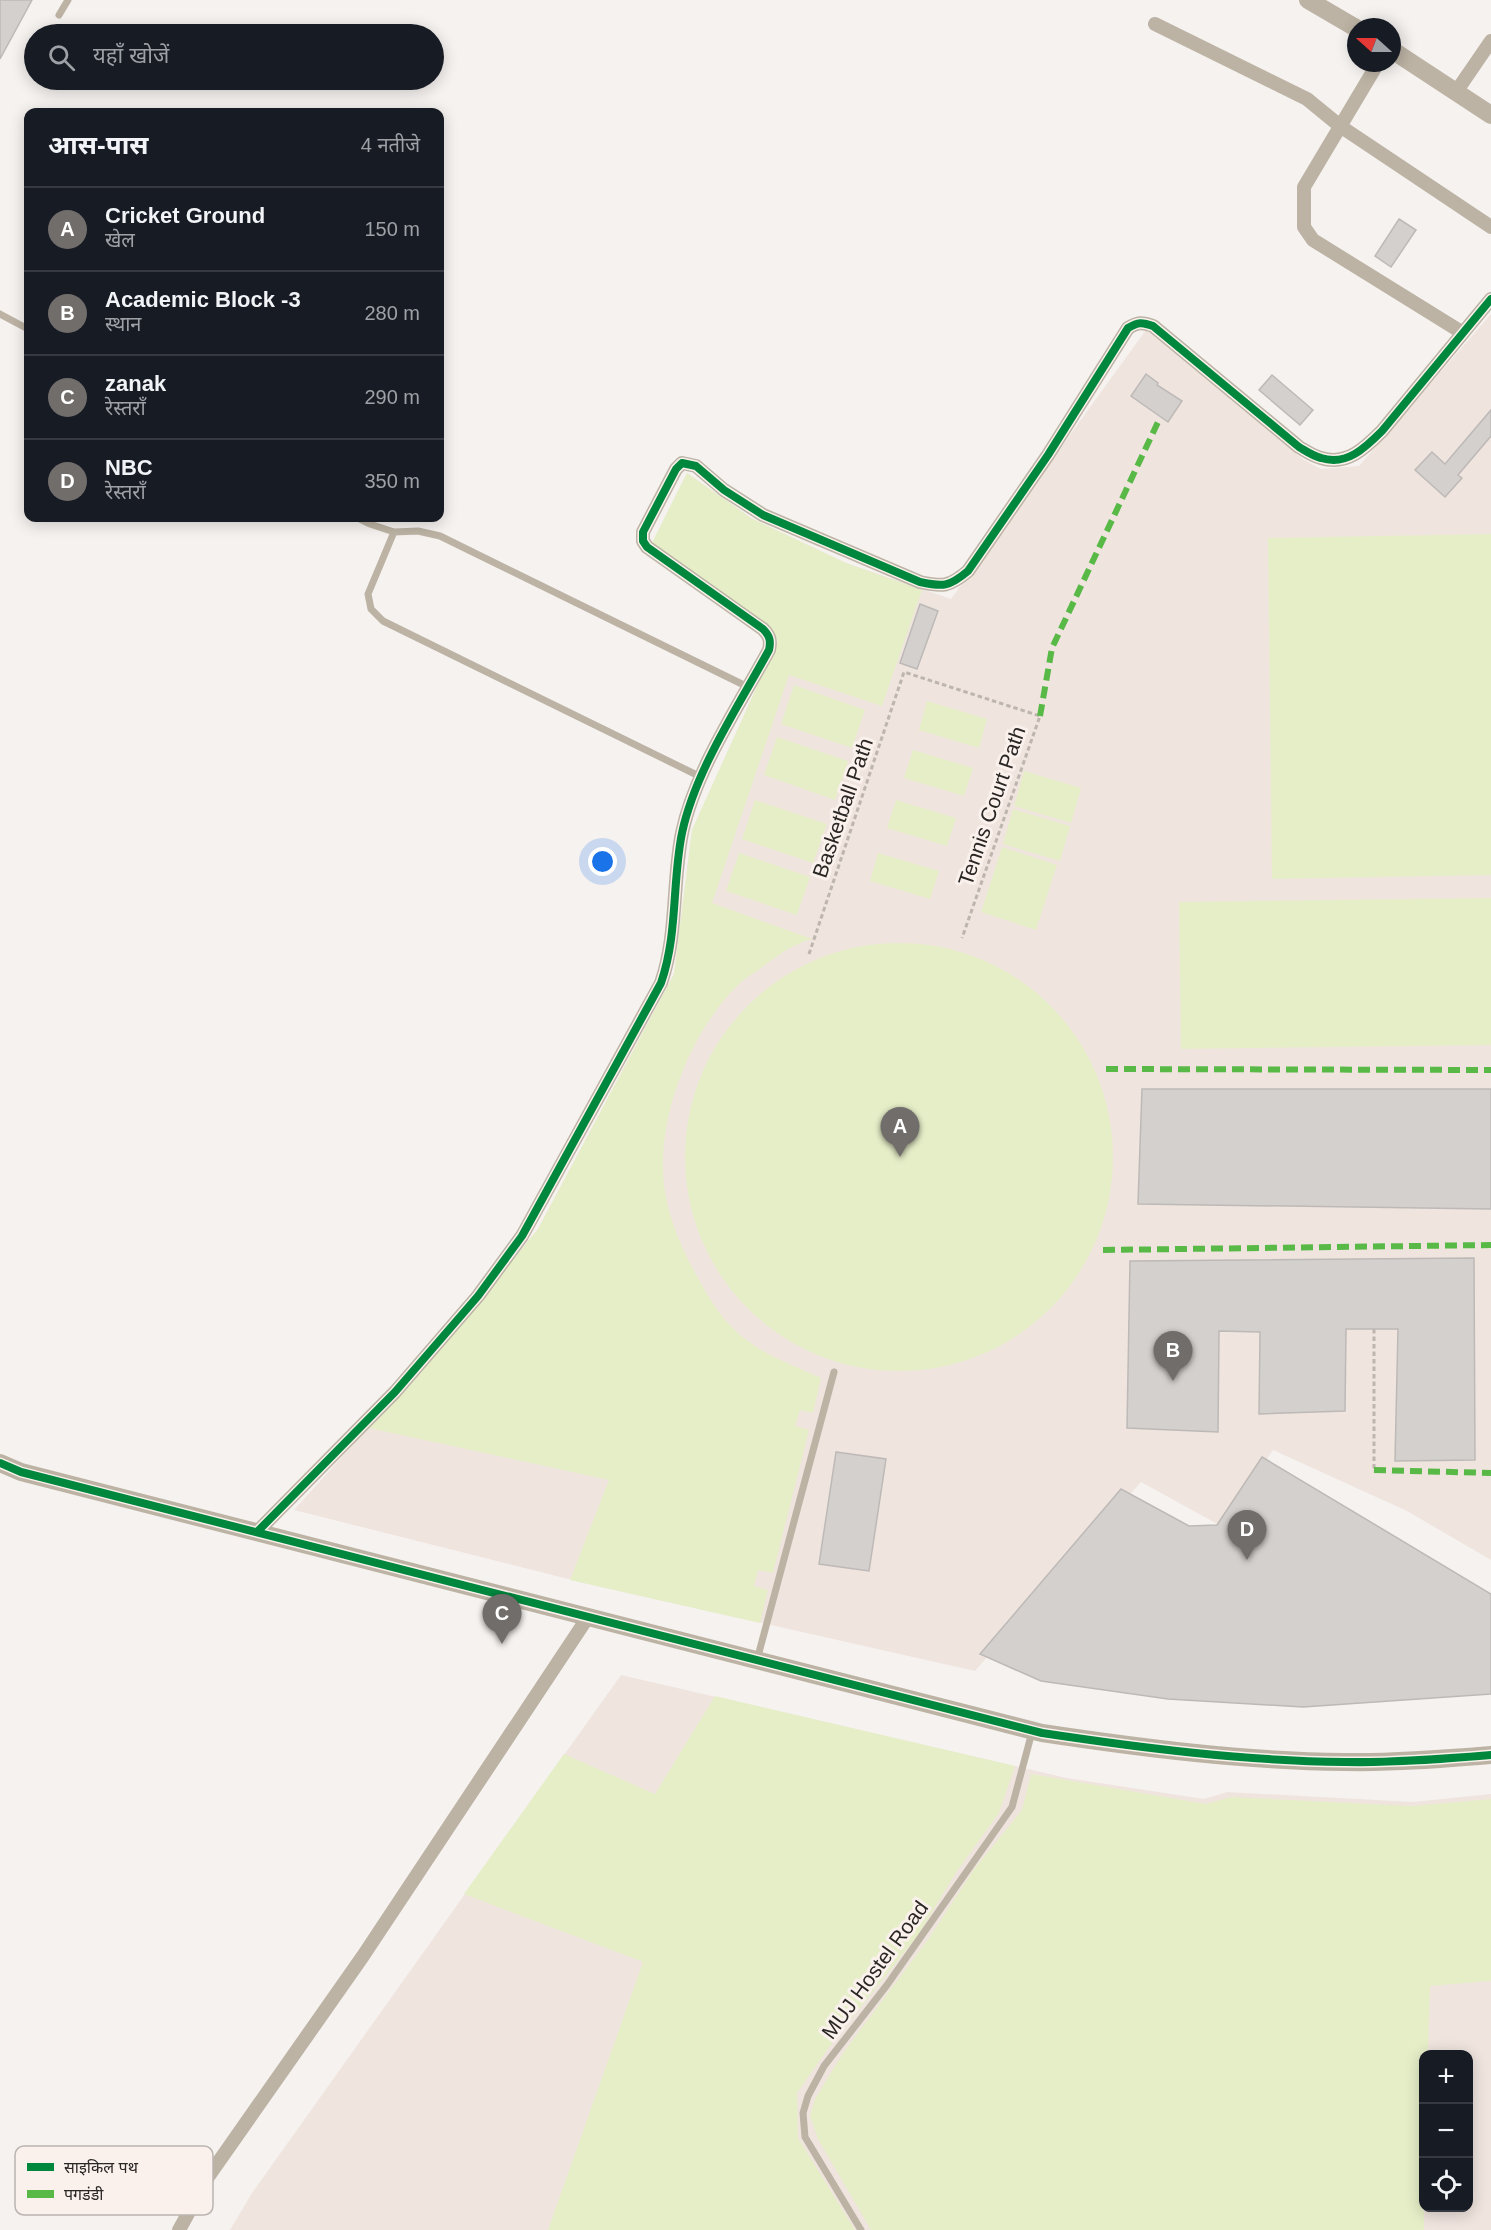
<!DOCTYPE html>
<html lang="hi">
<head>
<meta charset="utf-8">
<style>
	:root { --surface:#171b24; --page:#242831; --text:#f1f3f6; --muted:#9ea1a6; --line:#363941; --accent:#716d6b }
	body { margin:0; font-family:Arial,"Noto Sans Devanagari",sans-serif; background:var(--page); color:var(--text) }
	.controls { position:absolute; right:18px; bottom:18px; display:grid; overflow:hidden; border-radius:12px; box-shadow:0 3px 15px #0003 }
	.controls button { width:54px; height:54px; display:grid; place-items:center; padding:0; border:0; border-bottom:2px solid var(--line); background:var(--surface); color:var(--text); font:30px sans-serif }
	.compass { position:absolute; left:1347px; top:18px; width:54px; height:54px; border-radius:50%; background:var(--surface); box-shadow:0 3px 15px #0003; rotate:291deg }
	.you { position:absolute; left:603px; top:862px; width:21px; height:21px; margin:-15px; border:4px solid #fff; border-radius:50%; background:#1a73e8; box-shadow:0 0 0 9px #1a73e833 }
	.badge { display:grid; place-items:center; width:39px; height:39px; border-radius:50%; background:var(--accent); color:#fff; font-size:20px; font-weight:700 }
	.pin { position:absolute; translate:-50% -50px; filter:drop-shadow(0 2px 3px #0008) }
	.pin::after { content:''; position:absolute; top:32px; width:21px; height:18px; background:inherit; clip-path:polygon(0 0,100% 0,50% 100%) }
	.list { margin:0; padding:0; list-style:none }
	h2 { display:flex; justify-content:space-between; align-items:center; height:78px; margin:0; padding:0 24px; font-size:26px }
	h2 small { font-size:20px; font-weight:400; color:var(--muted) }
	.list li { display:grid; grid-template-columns:39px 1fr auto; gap:18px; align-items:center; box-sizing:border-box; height:84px; padding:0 24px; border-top:2px solid var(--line) }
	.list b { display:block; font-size:22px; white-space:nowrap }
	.list p { margin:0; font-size:20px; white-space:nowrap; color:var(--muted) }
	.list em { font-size:20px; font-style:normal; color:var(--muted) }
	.icon { flex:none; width:33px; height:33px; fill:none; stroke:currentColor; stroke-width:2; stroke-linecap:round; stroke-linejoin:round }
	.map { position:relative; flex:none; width:1491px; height:2230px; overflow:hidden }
	.search { position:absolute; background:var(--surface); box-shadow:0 3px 15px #0003; left:24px; top:24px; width:420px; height:66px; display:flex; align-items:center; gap:15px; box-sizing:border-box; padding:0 21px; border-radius:33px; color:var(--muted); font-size:22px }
	.panel { position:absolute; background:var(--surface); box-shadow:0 3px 15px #0003; left:24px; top:108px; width:420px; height:414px; border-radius:12px }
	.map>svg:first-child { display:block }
</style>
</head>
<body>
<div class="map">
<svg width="1491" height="2230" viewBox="0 0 1491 2230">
	<rect width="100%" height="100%" fill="#f6f2f0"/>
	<path fill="#efe4de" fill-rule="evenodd" d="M1491 314V1560L1407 1511 1273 1450 1221 1526 1141 1482 975 1671 584 1583 294 1510 453 1334 538 1229 674 974 692 830 778 640 651 545 687 473 751 518 846 563 951 599 1146 330 1304 460 1321 469 1359 466Z
		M621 1675 1067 1778 1204 1799 1227 1792 1413 1802 1491 1794V2230H230L252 2193ZM1424 2054H1468V2208H1424Z"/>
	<path fill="#e6eec8" d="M687 473 751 518 846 563 922 590 882 706 789 675 712 903 812 939C792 944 774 958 757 971 751 975 744 979 739 984 689 1033 654 1122 665 1192 670 1221 680 1244 693 1269 704 1289 715 1310 731 1326 755 1352 789 1363 821 1378L813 1413 800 1410 795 1426 809 1430 773 1573 758 1570 754 1586 768 1590 760 1623 570 1580 609 1480 369 1428 453 1334 538 1229 674 974 692 830 778 640 651 545Z
		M1491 534V875L1272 879 1268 538Z
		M794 685 865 710 852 748 781 724Z
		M927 701 987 719 979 748 919 730Z
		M777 737 848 761 835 800 764 775Z
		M913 750 973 768 964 796 904 778Z
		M1024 771 1081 788 1071 823 1014 806Z
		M755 800 827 824 813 863 742 839Z
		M896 800 956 818 947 846 887 828Z
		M1013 809 1070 826 1060 861 1003 844Z
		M1002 847 1057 865 1036 930 981 912Z
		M739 853 810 877 797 915 726 891Z
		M878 853 939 871 930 899 870 881Z
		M1491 898V1045L1181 1049 1179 902Z
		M685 1157a214 214 0 1 1 428 0a214 214 0 1 1-428 0Z
		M715 1696 1015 1766 999 1813 957 1871 918 1935 830 2046 797 2093 798 2138 855 2230H548L643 1962 464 1894 564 1754 655 1794Z
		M1031 1774 1206 1804 1231 1797 1412 1806 1491 1799V1981L1430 1986 1428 2054H1424V2230H871L818 2139 810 2116 815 2099 843 2053 929 1938 975 1868 1022 1810Z"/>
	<path fill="#d4d0ce" stroke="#bdb9b7" stroke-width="1.5" d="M0 0H32L0 59Z
		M1399 219 1416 230 1391 267 1375 256Z
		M1146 374 1158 383 1157 385 1182 401 1168 422 1131 396Z
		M1272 375 1313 410 1300 425 1259 390Z
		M1491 410V436L1458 475 1462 478 1445 497 1415 470 1432 452 1445 464Z
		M920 604 938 611 917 669 900 663Z
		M1142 1089H1491V1209L1138 1204Z
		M1474 1258 1475 1460 1395 1461 1398 1329H1346L1345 1411 1259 1414 1260 1332 1219 1331 1218 1432 1127 1428 1130 1261Z
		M836 1452 886 1459 869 1571 819 1564Z
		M1262 1457 1491 1594V1694L1303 1707 1168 1699 1041 1681 980 1654 1121 1489 1189 1526 1217 1525Z"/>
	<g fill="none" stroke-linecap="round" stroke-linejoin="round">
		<path stroke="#bdb6af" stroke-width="3" stroke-dasharray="4.5 3" stroke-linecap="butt" d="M809 954 904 672 1040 716 962 938
			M1374 1329V1470"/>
		<path stroke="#bcb3a4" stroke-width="7" d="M59 15 68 0
			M0 314 28 329
			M358 518 370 524 394 532 418 531 440 536 748 687
			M394 532 368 594 371 609 383 621 701 777
			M757 1660 834 1372
			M861 2230 805 2137 803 2113 808 2096 824 2066 887 1985 1012 1807 1032 1732"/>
		<path stroke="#bcb3a4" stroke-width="14" d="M1155 24 1307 99 1340 126 1491 227
			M1378 63 1304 187V227L1313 240 1463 333
			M1456 92 1491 41
			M257 1532 395 1392 478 1296 522 1236 661 983C678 934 672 882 682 833 695 771 739 705 769 650 771 641 770 636 763 629L647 547 643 541V532L676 469 682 463 696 466 724 490 763 515 920 582C943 587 949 587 968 571L1048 455 1128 328C1138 322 1142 322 1153 326L1299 447C1306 451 1313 456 1321 458 1347 466 1365 448 1382 431L1491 299
			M179 2230 208 2177 363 1956 588 1617"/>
		<path stroke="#bcb3a4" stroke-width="18" d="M1308 0 1356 28
			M1392 50 1491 115
			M0 1463 21 1472 1042 1733C1142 1748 1244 1761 1345 1762 1393 1763 1443 1759 1491 1755"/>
		<path stroke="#58b947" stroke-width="6" stroke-dasharray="12 6" stroke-linecap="butt" d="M1040 716 1052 648 1158 422
			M1106 1069 1491 1070
			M1103 1250 1491 1245
			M1374 1470 1491 1473"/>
		<g stroke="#faf1ec" stroke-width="11">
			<path id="cycleway" d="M0 1463 21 1472 1042 1733C1142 1748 1244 1761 1345 1762 1393 1763 1443 1759 1491 1755
				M257 1532 395 1392 478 1296 522 1236 661 983C678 934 672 882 682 833 695 771 739 705 769 650 771 641 770 636 763 629L647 547 643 541V532L676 469 682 463 696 466 724 490 763 515 920 582C943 587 949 587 968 571L1048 455 1128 328C1138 322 1142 322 1153 326L1299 447C1306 451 1313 456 1321 458 1347 466 1365 448 1382 431L1491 299"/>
		</g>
		<use href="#cycleway" stroke="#00873e" stroke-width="8"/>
	</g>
	<g text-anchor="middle" stroke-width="6" stroke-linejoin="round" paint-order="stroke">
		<g font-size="21" fill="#292624" stroke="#faf1ec">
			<text transform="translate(992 806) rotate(-71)" y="7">Tennis Court Path</text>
			<text transform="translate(843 808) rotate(-71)" y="7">Basketball Path</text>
			<text transform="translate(875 1970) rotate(-54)" y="7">MUJ Hostel Road</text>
		</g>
	</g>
	<rect x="15" y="2146" width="198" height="69" rx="9" fill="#faf1ec" stroke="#bbb4b0" stroke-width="1.5"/>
	<rect x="27" y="2163" width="27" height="8" fill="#00873e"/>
	<rect x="27" y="2190" width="27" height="8" fill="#58b947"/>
	<g font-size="16" fill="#292624">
		<text x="64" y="2173">साइकिल पथ</text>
		<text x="64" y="2200">पगडंडी</text>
	</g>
</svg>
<div class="controls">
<button>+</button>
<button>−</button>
<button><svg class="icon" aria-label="locate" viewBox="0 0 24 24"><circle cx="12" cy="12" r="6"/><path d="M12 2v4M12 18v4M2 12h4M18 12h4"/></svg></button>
</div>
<svg class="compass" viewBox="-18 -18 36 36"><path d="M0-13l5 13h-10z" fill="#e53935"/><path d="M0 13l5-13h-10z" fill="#9ea1a6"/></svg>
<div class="you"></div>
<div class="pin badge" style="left:900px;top:1157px">A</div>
<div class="pin badge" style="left:1173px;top:1381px">B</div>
<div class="pin badge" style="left:502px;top:1644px">C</div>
<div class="pin badge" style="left:1247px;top:1560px">D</div>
<div class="search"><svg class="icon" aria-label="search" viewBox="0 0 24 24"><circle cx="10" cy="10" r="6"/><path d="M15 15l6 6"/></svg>यहाँ खोजें</div>
<section class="panel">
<h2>आस-पास<small>4 नतीजे</small></h2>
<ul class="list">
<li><span class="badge">A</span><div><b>Cricket Ground</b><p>खेल</p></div><em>150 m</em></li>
<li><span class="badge">B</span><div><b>Academic Block -3</b><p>स्थान</p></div><em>280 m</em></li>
<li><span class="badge">C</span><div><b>zanak</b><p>रेस्तराँ</p></div><em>290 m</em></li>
<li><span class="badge">D</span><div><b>NBC</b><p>रेस्तराँ</p></div><em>350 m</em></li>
</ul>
</section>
</div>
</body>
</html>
